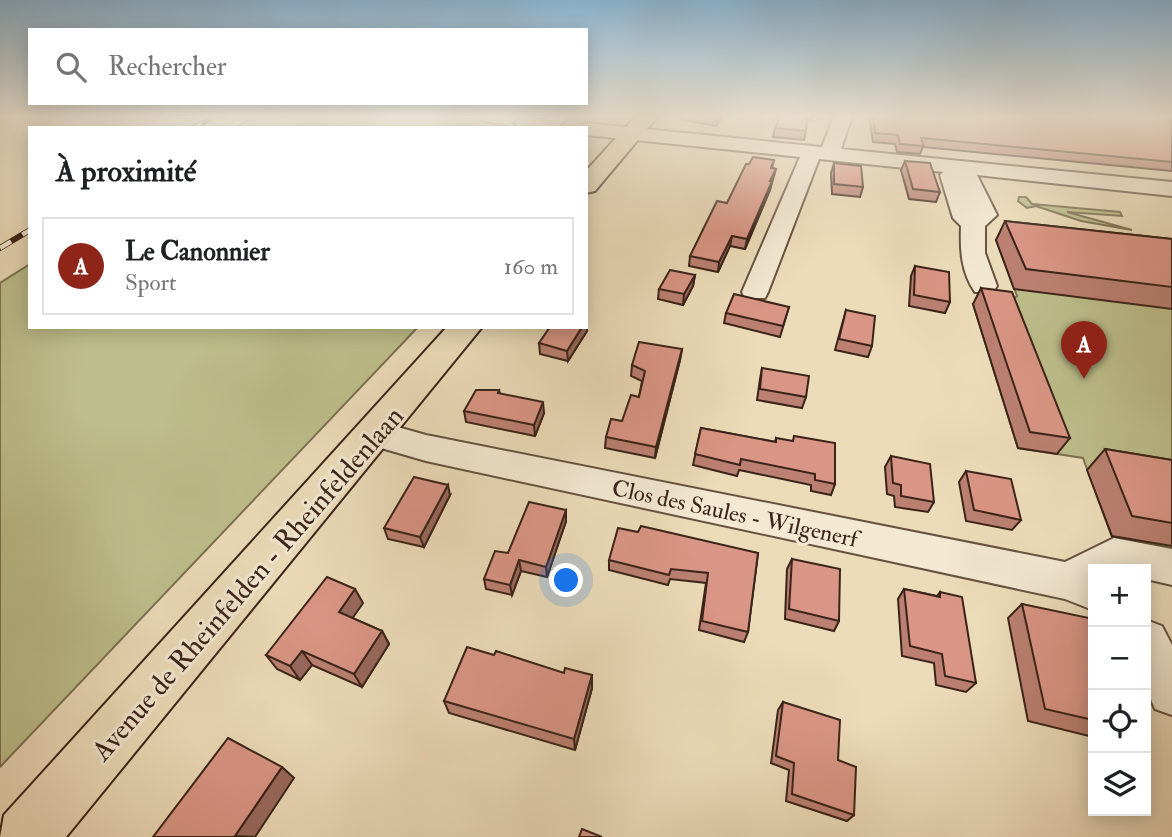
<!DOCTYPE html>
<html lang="fr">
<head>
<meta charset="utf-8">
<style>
	:root { --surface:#fff; --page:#f6f6f6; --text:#202124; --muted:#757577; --line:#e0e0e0; --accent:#8f2418 }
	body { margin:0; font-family:"IM FELL Double Pica",serif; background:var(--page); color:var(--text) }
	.controls { position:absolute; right:21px; bottom:21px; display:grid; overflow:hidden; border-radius:0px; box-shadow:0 4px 18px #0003 }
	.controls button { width:63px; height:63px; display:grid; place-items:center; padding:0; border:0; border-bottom:2px solid var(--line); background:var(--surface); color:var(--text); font:35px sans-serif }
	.you { position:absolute; left:567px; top:581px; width:24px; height:24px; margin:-18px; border:5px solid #fff; border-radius:50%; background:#1a73e8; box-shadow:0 0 0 10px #1a73e833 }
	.badge { display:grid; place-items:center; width:46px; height:46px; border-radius:50%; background:var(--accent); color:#fff; font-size:23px; font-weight:700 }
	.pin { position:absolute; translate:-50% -58px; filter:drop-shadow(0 2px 4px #0008) }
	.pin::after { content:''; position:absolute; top:37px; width:24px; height:21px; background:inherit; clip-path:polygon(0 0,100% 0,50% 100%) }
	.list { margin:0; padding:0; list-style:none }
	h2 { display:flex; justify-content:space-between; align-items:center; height:91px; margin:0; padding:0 28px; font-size:30px }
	h2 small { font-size:23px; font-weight:400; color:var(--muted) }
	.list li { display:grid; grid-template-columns:46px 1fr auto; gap:21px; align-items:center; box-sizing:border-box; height:98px; margin:0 14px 14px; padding:0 14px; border:2px solid var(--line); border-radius:0px }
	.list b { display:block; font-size:26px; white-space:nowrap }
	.list p { margin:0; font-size:23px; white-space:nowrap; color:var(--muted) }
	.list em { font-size:23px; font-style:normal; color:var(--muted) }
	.icon { flex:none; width:38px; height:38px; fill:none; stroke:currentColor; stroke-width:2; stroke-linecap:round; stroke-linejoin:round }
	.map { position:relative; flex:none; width:1172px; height:837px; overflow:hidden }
	.search { position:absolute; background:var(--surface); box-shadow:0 4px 18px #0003; left:28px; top:28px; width:560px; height:77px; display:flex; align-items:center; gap:18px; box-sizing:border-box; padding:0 24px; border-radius:0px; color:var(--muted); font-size:26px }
	.panel { position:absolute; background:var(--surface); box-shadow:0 4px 18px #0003; left:28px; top:126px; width:560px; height:203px; border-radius:0px }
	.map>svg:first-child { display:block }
</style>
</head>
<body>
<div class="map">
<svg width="1172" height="837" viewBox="0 0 1172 837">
	<rect width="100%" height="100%" fill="#ecdbb9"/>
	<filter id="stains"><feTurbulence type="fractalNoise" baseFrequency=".00286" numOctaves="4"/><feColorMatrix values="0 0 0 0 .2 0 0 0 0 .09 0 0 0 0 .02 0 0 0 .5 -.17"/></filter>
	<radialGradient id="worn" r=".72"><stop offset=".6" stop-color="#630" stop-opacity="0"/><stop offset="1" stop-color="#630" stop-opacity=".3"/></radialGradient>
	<path fill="#bdbe8b" stroke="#7c7052" stroke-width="2" d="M254 116H457L515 128H236Z
		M1019 197H1026L1032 204 1120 212 1122 216 1067 212 1132 230 1081 221 1036 206 1027 208 1018 201Z
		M996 240 1172 260V551L1113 540 1083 458 1018 448 973 304 1004 308 1017 296Z
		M30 264V327H418L0 767V283Z"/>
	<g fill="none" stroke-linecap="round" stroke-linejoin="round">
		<g stroke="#665140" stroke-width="4">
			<path id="minor" d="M549 116H568L558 128H520L514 123 523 117 545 120Z
				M834 116H852L841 149 1172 182V196L977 175 997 215 985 226V253L997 286 993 292H975C961 272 960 249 961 226L953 218 940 175 943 172 819 159 768 292 765 298H745L742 292 800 157 586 135V128H577L586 123 822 147Z
				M376 421 426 435 1065 562 1114 538 1172 549V585L1146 579V569H1093V610L1065 599 426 461 364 443 359 434 364 425Z
				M1146 620 1162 626 1172 645V715L1155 709 1146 688Z"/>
		</g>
		<g stroke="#3a2318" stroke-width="4">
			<path id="major" d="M636 116H658L595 191 586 193V171Z
				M447 327H482L66 837H0L4 815Z"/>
		</g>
		<use href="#minor" fill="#f3e8d2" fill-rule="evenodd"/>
		<use href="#major" fill="#ecdbb9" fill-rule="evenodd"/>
		<g stroke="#3a2318" stroke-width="5">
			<path id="rail-far1" d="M193 128 215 116"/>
		</g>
		<g stroke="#3a2318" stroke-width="6">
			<path id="rail" d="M0 248 30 230"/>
		</g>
		<use href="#rail-far1" stroke="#f3e8d2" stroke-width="3.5" stroke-dasharray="10" stroke-linecap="butt"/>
		<use href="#rail" stroke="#f3e8d2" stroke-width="4.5" stroke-dasharray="13" stroke-linecap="butt"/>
	</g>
	<path fill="#bb8072" stroke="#3a2318" stroke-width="2" d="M682 116H723L716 126 682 120Z
		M780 116H814L812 120 807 119 806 131 804 140 773 137 775 128Z
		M869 116H1172V171L923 147 920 154 897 152 895 144 873 142Z
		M774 160 772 168 776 169 770 190 745 249 730 246 718 272 689 266 690 256 727 203 749 164Z
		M905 161 940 192 936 202 909 199 901 170Z
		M834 163 863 187 860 197 832 194 831 173Z
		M1005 221 1172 239V309L1014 289 996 240Z
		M915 266 950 302 945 313 909 306 911 276Z
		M695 275 693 286 683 305 658 299 659 289Z
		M981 288 1070 438 1057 454 1018 448 973 304Z
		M789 307 780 337 724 323 726 313Z
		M846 310 872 346 868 357 835 350Z
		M587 320V331L568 361 540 354 539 343Z
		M682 349 680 360 655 458 605 448 606 437 622 421 639 397 642 381 631 376 632 365Z
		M762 368 806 397 802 408 757 400 760 379Z
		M499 390 500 394 544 413 535 436 466 422 464 411Z
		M701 428 775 442 776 438 835 484 831 495 811 491V485L739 470 737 476 693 465Z
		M1105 449 1172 460V546L1112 536 1087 470Z
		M891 456 934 502 928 512 895 507 894 496 887 494 885 467Z
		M966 471 1021 520 1012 530 966 521 959 482Z
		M450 495 424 547 388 539 384 528Z
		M566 510V521L547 577 521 571 512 595 486 589 484 579 508 553Z
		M638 532 758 553 748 632 744 642 699 630 706 583 670 579 668 585 609 570V560Z
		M792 559 839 621 834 631 785 619 787 569Z
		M904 589 937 596 940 592 976 683 966 692 936 685 934 663 902 656 898 599Z
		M363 603 352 618 382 631 389 644 362 687 312 665 300 680 277 669 266 655Z
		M1022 604 1093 633V737L1028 721 1008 618Z
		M564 673 592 675V688L575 750 449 713 444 701Z
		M783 702 854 815 847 821 786 801 789 770 771 763 778 710Z"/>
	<path fill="#98685d" stroke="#3a2318" stroke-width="2" d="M718 116H723L716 126Z
		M772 181 770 190 745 249 747 239Z
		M732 236 730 246 718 272 719 262Z
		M695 275 693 286 683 305 684 294Z
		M587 320V331L568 361 567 351 582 327H586Z
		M682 349 680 360 655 458 656 447Z
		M543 402 544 413 535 436 534 425Z
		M448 485 450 495 424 547 420 537Z
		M566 510V521L547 577 546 567Z
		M519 560 521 571 512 595 510 585Z
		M355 589 363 603 347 626 339 612Z
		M382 631 389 644 362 687 354 674Z
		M302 651 312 665 300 680 290 666Z
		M592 675V688L575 750 574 739Z
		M282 767 294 778 255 837 235 836Z"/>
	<path fill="#d99585" stroke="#3a2318" stroke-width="2" d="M780 116H807L806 131 775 128Z
		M873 116H1172V162L921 138 924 146 900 144 898 135 875 133Z
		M753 157 774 160 771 168 776 169 770 181H772L747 239 732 236 719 262 690 256 717 201 727 203 746 164H749Z
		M905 161 930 163 940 192 913 189Z
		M834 163 861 166 863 187 834 184Z
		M1005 221 1172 239V287L1026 269Z
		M915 266 949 272 950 302 914 295Z
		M670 270 695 275 684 294 659 289Z
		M981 288 1012 292 1070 438 1030 432Z
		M734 294 789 307 783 326 726 313Z
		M846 310 875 316 872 346 839 339Z
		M550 327H582L567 351 539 343Z
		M639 342 682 349 656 447 606 437 611 419 622 421 631 395 639 397 645 371 632 365Z
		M762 368 809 376 806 397 760 389Z
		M476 390H499L498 393 543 402 534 425 464 411Z
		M701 428 776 442V438L793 441 794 436 835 443V484L815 480V474L741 459 740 465 695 454Z
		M1105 449 1172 460V523L1132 516Z
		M891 456 930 464 934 502 901 496V485L893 483Z
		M966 471 1011 479 1021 520 974 510Z
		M414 477 448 485 420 537 384 528Z
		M529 502 566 510 546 567 519 560 510 585 484 579 495 551 508 553Z
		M641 526 758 553 748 632 702 621 708 573 671 569 669 575 609 560 618 528 638 532Z
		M792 559 840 569 839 621 789 609Z
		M327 577 355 589 339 612 382 631 354 674 302 651 290 666 266 655Z
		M904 589 940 597V592L962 597 976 683 945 676 942 654 910 646Z
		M1022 604 1089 618 1093 633V720L1045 709Z
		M467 647 494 655 496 651 564 673 565 668 592 675 574 739 444 701Z
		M783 702 840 720 838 760 856 767 854 815 792 794 794 763 776 756Z
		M228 738 282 767 235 836 236 837H153Z
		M582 829 602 837H579Z"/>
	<linearGradient id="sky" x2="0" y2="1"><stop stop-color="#8ab6d6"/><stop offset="0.5" stop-color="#f6efe0"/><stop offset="1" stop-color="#f6efe0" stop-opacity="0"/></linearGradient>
	<rect width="1172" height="233" fill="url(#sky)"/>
	<g text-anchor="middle" stroke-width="6" stroke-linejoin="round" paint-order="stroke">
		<g font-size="23" fill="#3a2318" stroke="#f3e8d2">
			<text transform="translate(735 513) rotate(12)" y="8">Clos des Saules - Wilgenerf</text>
		</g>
		<g font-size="28" fill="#3a2318" stroke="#f3e8d2">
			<text transform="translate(247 583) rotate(-49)" y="10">Avenue de Rheinfelden - Rheinfeldenlaan</text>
		</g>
	</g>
	<rect width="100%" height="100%" filter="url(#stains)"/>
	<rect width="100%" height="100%" fill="url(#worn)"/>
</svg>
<div class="controls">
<button>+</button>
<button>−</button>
<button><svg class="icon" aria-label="locate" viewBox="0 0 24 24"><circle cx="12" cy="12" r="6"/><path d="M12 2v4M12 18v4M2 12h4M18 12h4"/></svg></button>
<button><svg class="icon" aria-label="layers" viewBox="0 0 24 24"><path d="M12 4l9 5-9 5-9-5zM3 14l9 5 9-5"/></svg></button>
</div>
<div class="you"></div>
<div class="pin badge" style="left:1084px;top:379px">A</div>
<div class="search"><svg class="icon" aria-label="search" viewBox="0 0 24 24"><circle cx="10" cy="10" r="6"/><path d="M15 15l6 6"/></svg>Rechercher</div>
<section class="panel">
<h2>À proximité<small></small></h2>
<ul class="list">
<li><span class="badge">A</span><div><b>Le Canonnier</b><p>Sport</p></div><em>160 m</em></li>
</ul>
</section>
</div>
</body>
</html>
